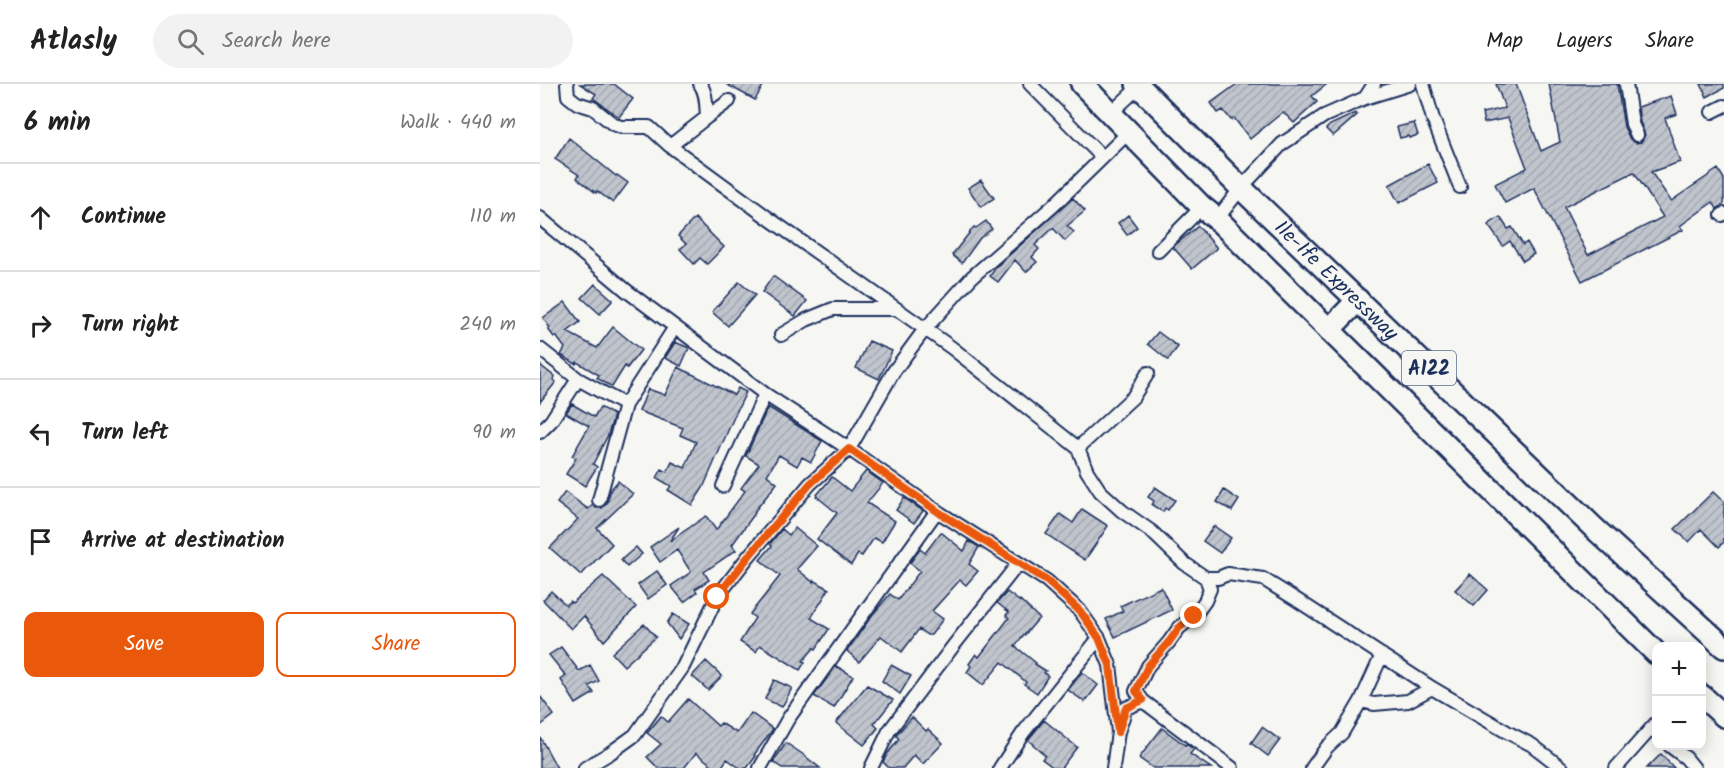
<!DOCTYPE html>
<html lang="en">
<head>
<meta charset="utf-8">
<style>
	:root { --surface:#fff; --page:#f2f2f2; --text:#222; --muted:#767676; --line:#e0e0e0; --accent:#ea580c }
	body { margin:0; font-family:Kalam,sans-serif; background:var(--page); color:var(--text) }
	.controls { position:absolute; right:18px; bottom:18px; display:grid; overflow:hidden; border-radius:12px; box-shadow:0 3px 15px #0003 }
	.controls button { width:54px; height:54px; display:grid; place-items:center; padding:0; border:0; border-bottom:2px solid var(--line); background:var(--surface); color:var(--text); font:30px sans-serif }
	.stop { position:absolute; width:18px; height:18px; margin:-14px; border:4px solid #ea580c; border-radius:50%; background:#fff }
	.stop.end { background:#ea580c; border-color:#fff; box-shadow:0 2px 6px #0008 }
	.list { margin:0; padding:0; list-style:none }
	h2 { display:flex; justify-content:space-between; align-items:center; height:78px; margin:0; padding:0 24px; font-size:26px }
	h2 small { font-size:20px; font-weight:400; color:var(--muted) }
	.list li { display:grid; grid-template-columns:39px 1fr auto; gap:18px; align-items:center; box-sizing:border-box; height:108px; padding:0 24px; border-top:2px solid var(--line) }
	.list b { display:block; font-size:22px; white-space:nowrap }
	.list em { font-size:20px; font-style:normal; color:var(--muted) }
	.actions { display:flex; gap:12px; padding:18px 24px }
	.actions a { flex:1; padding:14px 0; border:2px solid var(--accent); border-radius:12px; text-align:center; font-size:21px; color:var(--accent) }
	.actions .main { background:var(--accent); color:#fff }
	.icon { flex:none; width:33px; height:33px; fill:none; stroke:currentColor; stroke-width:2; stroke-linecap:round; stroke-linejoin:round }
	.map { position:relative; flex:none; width:1184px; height:684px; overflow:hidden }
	header { display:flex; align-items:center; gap:36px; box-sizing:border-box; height:84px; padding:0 30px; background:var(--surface); border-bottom:2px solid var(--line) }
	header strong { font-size:28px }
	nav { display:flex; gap:33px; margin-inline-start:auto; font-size:21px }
	.search { width:420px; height:54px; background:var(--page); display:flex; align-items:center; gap:15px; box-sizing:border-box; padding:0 21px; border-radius:33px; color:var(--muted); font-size:22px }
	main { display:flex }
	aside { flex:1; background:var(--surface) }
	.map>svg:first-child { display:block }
</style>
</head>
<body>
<header>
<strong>Atlasly</strong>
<div class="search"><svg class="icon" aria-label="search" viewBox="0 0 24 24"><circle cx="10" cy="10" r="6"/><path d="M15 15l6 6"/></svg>Search here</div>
<nav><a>Map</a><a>Layers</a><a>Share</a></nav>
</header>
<main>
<aside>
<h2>6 min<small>Walk · 440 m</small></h2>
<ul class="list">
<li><svg class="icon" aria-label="ahead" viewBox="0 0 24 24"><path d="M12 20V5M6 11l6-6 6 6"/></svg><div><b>Continue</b></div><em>110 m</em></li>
<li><svg class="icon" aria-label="right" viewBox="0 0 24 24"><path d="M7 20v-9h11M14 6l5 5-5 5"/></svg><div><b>Turn right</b></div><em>240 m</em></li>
<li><svg class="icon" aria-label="left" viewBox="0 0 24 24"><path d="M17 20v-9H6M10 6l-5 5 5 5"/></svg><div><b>Turn left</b></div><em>90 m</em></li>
<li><svg class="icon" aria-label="arrive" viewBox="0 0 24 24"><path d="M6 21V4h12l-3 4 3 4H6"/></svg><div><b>Arrive at destination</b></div></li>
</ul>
<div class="actions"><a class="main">Save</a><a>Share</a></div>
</aside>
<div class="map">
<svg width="1184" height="684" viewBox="0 0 1184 684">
	<defs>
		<pattern id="building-hatch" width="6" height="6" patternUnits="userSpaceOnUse" patternTransform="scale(1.5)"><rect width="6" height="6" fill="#c0c4cd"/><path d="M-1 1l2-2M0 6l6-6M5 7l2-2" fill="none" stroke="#a4a9b2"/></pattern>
	</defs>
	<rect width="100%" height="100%" fill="#f6f6f2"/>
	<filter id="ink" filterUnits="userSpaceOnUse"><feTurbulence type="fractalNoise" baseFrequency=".0167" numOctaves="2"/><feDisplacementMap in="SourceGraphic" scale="12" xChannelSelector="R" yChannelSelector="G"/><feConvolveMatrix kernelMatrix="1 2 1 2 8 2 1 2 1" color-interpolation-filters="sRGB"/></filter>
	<g filter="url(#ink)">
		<path fill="url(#building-hatch)" stroke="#1b2f5e" stroke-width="1.5" fill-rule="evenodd" d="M40 0H74L93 15 79 33 53 14 56 10Z
			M186 0H224L215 16Z
			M697 0H787L772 12 777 18 754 39 743 28 710 55 694 34 691 36 683 26 678 29 671 19Z
			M956 0H976L1001 67 1020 58 1009 0H1077L1084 43 1090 55 1096 59 1101 58 1105 51 1100 38 1098 23 1131 12 1137 30 1125 34 1140 78 1111 88 1131 117 1178 85 1184 95V120L1177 125 1173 118 1140 142 1143 146 1042 197 994 104 965 119 955 100 987 84 968 34 944 39 942 29 965 24ZM1094 88 1123 133 1048 171 1024 123Z
			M1161 0H1184V4L1167 13Z
			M816 29 817 31 793 52 786 45 790 41Z
			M874 39 878 51 869 54 868 52 860 54 857 43Z
			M29 54 76 92 77 91 88 99 73 119 57 107 56 109 37 94 39 91 15 75Z
			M888 80 898 99 859 119 849 101Z
			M441 96 454 114 441 123 428 104Z
			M533 114 545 127 527 142 534 148 525 157 513 144 495 161 499 165 492 173 497 178 486 188 475 176 458 198 450 192 457 182Z
			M588 131 597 143 587 151 578 139Z
			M960 133 968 145 972 143 983 161 987 158 994 170 983 177 970 157 963 162 948 141Z
			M155 134 184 163 167 180 160 174 154 180 140 165 146 160 138 152Z
			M446 137 452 145 440 154 422 179 412 171 434 143 436 144Z
			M658 142 677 164 652 185 633 163Z
			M233 192 267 217 255 232 222 208Z
			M199 198 215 211 188 242 172 228Z
			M55 200 73 216 60 230 42 214Z
			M25 218 40 238 27 248 57 264 73 243 101 266 87 284 85 282 72 303 57 294 59 291 37 278 36 280 21 271 25 264 16 252 14 253 8 245 10 244 3 234Z
			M618 248 638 263 628 276 608 260Z
			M329 257 352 267 339 295 316 284Z
			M135 258 149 264 141 282 125 274Z
			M0 281 15 293 13 296 16 298 0 318Z
			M138 283 194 311 198 304 206 308 194 333 163 404 152 421 128 406 131 402 117 394 122 385 127 388 132 378 145 384 156 358 140 351 143 344 99 327 108 305 125 311Z
			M32 320 54 333 60 323 74 331 68 351 53 380 57 383 45 402 26 390 36 374 32 372 49 342 26 329Z
			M228 323 282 357 271 378 262 373 257 382 239 371 227 391 237 399 214 428 215 429 192 461 196 466 164 488 169 496 155 505 157 508 144 518 131 502 151 488 137 466 120 478 110 463 139 443 130 457 166 432 176 446 205 407 201 404 219 380 206 372Z
			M326 387 343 399 327 419 355 437 342 458 334 454 322 472 318 470 311 481 277 455 297 429 276 412 292 393 310 407Z
			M78 397 93 410 57 444 72 460 41 491 10 464 38 435 17 419 25 408 48 425 53 421 56 424H62L67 419 71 405Z
			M615 403 635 416 628 426 625 424 623 428 612 421 614 417 608 413Z
			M684 406 699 416 692 427 677 418Z
			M1173 408 1184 418V458L1179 463 1161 445 1149 458 1135 445Z
			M364 414 383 427 374 439 356 426Z
			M542 425 568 442 545 476 506 450 520 430 533 439Z
			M674 442 691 454 680 469 663 457Z
			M255 444 277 462 257 485 273 498 274 496 289 505 271 534 289 545 276 565 274 564 263 577 265 578 260 586 220 561 216 568 200 558 215 534 210 530 240 492 220 476 232 462 230 460 242 445 249 451Z
			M401 448 424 467 429 457 439 463 429 480 438 487 426 501 420 496 392 527 403 535 391 551H387L379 545 362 568 341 552 319 578 307 567 333 530 350 510 358 516 380 487 370 479 380 465 385 469Z
			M96 463 102 470 87 483 81 476Z
			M117 487 127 501 108 515 98 501Z
			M930 490 948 506 934 522 915 506Z
			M63 492 96 523 64 557 44 532 31 545 3 516 11 507 26 521 30 517 32 519Z
			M621 503 632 526 575 553 566 535 583 527 580 522Z
			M467 508 479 517 480 516 499 534 475 562 496 579 495 580 506 587 504 589 508 592 497 609 484 600 486 598 462 578 443 601 427 588 431 582 429 580 436 570 439 573 469 534 466 531 469 528 457 519Z
			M133 530 149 540 139 555 127 539Z
			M104 540 116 553 84 582 72 569Z
			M21 563 39 587 50 581 59 597 49 602 54 609 36 620 21 596 26 592 9 571Z
			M166 577 182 592 168 606 152 592Z
			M351 581 371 592 360 610 342 597Z
			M296 582 313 592 294 624 274 612Z
			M542 588 558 601 545 618 528 606Z
			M234 596 252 604 242 623 225 615Z
			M327 601 353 616 334 640 338 644 324 661 296 639Z
			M0 612 14 631 0 642Z
			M148 615 178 642 181 639 197 649 211 629 233 645 214 671 216 672 207 684H200L187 675 181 684H176L156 669 144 684H118L107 673 121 660 107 649 121 632 128 638Z
			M372 633 386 647 388 645 403 659 383 680 374 671 363 684H349L343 678 348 669 359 655 356 651Z
			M504 636 537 663 521 684H514L502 675 505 671 488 656Z
			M722 643 740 656 728 672 711 659Z
			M622 644 645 661 646 660 654 665 650 670 671 684H613L599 674Z
			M0 653 17 684H0Z
			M246 659 261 669 280 684H242L233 678Z
			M1121 670 1134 684H1107Z"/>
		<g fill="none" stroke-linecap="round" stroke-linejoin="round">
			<g stroke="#1b2f5e" stroke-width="16">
				<path id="minor" d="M27 0 28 12 37 19 53 24 73 40 81 43H109L130 62 231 136 412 264 538 364 547 387 560 407 582 427 612 448 644 479 666 494H678L688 490 723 495 757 516 892 604 967 648 992 661 1022 684
					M160 0C167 9 166 22 167 33
					M490 0 562 73
					M883 0 893 35 920 103
					M1086 0 1092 40 1097 51
					M825 14 870 0
					M1172 28 1184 22
					M571 29 602 0
					M130 62 167 33 189 17
					M1182 131 1184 130
					M0 134 87 207 225 310 309 365 400 429 507 497 540 527 559 554 570 581 578 648
					M677 135 701 104 742 60 784 32 825 14 834 0
					M618 167 662 123
					M241 251 266 236 293 225H356
					M0 265 38 295 85 321
					M0 348 11 337 38 295
					M538 364 593 313 608 289
					M183 402 225 310
					M59 416 85 321 135 243
					M666 494 670 505 665 517 654 532 639 544 629 558 608 582 596 607 603 617 692 684
					M842 571 821 617 834 620 868 617 892 604
					M1130 662 1146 674 1154 684
					M45 684 70 669 95 651 143 583 177 513 208 473 270 400 309 365 354 287 385 245 432 193 513 122 589 48
					M220 684 248 635 394 431 400 429
					M331 684 349 647 414 561 478 480
					M460 684 483 649 559 554
					M573 684 578 648 586 624 603 617
					M772 684 787 663 802 649 821 617
					M1076 684 1116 639"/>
			</g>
			<g stroke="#1b2f5e" stroke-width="26">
				<g id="trunk">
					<path d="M542 0 662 123 677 135 1116 569"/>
					<path id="s1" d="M597 0 701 104 1054 444 1184 563"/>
					<path d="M789 246 818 216"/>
					<path d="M1162 612 1184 632"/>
				</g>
			</g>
			<use href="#minor" stroke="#f6f6f2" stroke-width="12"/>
			<use href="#trunk" stroke="#f6f6f2" stroke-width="21"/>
		</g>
	</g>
	<g fill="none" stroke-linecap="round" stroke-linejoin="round" filter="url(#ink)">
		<path stroke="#ea580c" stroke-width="8" d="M177 513 208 473 270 400 309 365 400 429 507 497 540 527 559 554 570 581 578 648 586 624 603 616 596 607 608 582 629 558 639 544 654 532"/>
	</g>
	<g text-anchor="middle" stroke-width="4.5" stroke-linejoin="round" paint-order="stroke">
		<rect fill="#f6f6f2" stroke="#5d6b8a" stroke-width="1.5" x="862" y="267" width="54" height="34" rx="4.5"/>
		<g font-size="20" font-weight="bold" fill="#1b2f5e">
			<text x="889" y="291">A122</text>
		</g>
		<g font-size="21" fill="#1b2f5e" stroke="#f6f6f2">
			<text dy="7" stroke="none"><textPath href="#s1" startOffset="280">Ile-Ife Expressway</textPath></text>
		</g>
	</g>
</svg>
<div class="controls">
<button>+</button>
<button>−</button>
</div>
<div class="stop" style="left:177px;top:513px"></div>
<div class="stop end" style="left:654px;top:532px"></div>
</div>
</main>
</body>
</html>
